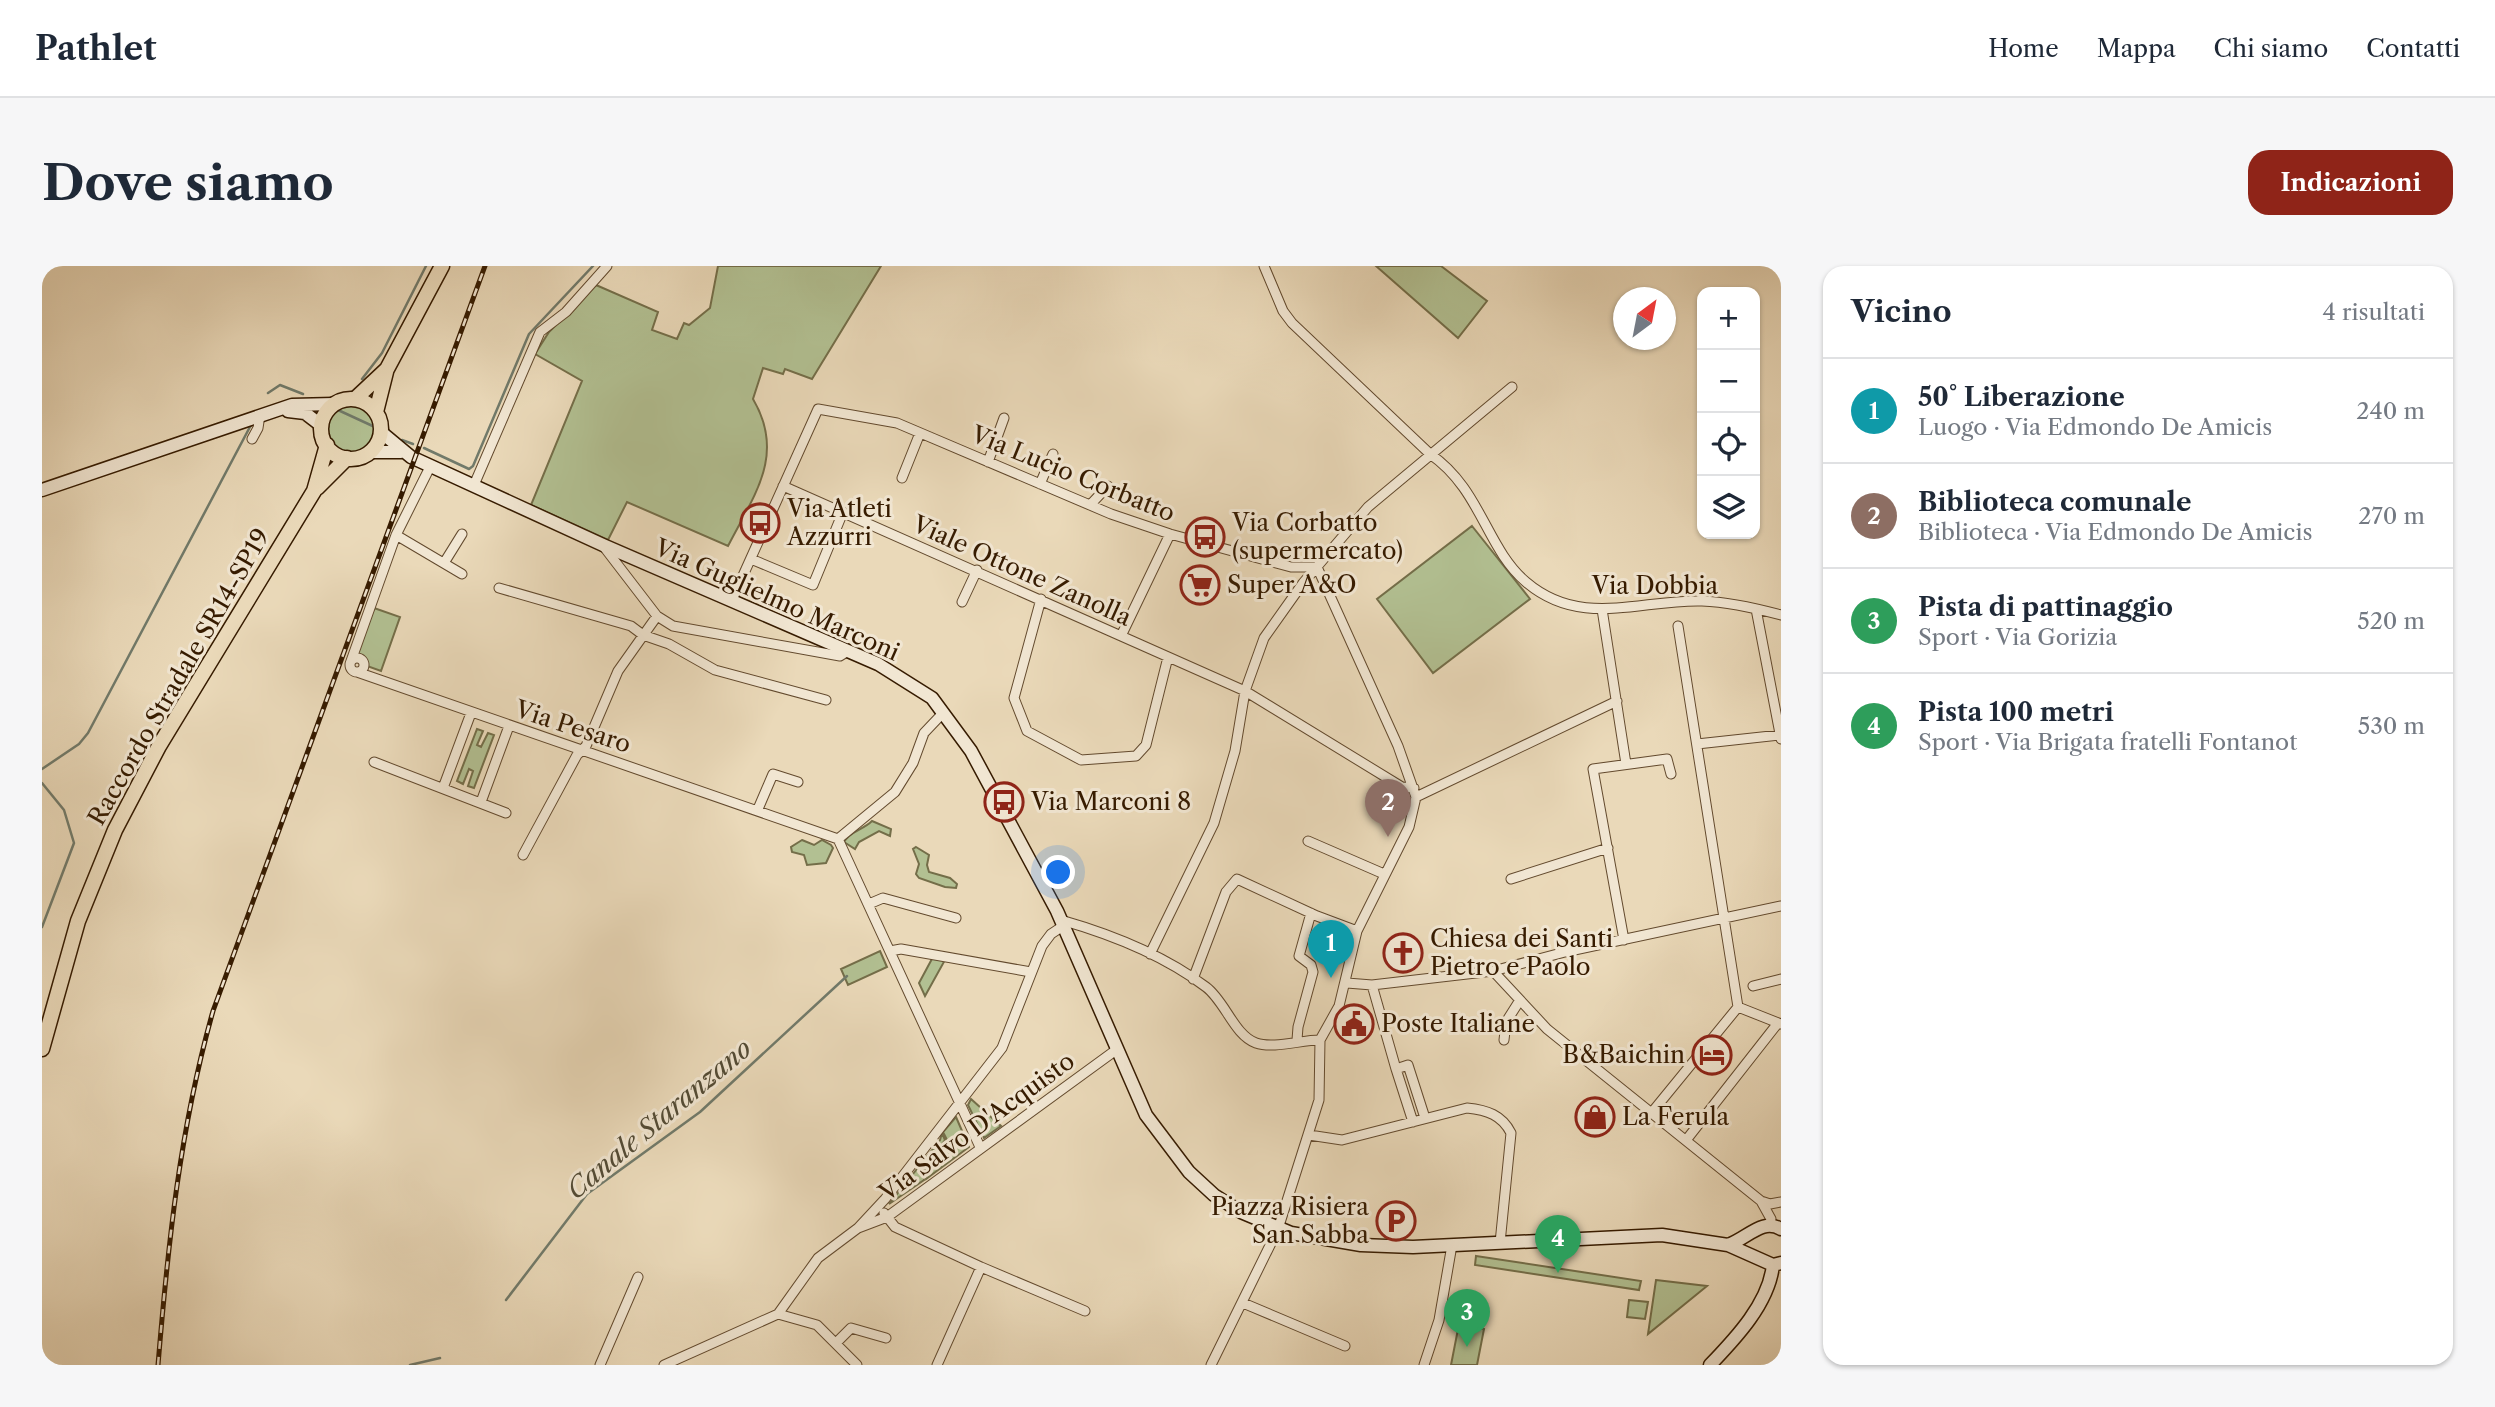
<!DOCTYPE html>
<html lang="it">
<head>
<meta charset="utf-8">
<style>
	:root { --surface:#fff; --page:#f6f6f7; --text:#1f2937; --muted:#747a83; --line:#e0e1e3; --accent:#8f2418 }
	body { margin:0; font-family:"Libre Caslon Text",serif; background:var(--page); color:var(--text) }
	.controls { position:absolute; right:21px; top:21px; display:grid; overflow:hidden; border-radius:14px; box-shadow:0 2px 5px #0004 }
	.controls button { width:63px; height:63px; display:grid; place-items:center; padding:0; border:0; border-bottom:2px solid var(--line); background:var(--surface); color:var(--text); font:35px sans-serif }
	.compass { position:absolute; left:1571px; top:21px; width:63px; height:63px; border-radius:50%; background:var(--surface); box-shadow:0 2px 5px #0004; rotate:32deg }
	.you { position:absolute; left:1017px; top:607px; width:24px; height:24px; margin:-18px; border:5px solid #fff; border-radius:50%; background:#1a73e8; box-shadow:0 0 0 10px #1a73e833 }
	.badge { display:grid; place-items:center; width:46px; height:46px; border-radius:50%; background:var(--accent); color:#fff; font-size:23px; font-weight:700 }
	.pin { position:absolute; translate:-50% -58px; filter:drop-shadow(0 2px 4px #0008) }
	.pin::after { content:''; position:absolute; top:37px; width:24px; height:21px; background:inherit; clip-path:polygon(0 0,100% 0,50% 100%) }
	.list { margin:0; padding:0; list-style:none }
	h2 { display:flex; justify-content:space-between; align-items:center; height:91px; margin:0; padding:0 28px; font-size:30px }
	h2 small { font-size:23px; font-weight:400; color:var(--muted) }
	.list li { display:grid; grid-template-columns:46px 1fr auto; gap:21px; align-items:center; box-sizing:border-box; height:105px; padding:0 28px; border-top:2px solid var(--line) }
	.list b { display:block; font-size:26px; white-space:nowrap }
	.list p { margin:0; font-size:23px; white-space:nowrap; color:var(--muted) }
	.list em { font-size:23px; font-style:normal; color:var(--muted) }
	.icon { flex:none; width:38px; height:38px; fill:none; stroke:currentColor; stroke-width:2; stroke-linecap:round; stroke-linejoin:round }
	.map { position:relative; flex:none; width:1739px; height:1099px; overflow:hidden; border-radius:21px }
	header { display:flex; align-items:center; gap:42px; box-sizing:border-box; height:98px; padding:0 35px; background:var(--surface); border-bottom:2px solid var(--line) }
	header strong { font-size:33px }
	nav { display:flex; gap:38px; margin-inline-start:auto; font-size:24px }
	.intro { display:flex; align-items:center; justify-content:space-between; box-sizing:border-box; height:168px; padding:0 42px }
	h1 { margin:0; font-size:49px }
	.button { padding:18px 32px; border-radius:21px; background:var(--accent); color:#fff; font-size:24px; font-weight:700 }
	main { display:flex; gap:42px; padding:0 42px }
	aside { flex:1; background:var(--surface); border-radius:21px; box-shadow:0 2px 5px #0004 }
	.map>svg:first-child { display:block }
</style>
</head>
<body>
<header>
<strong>Pathlet</strong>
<nav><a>Home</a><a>Mappa</a><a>Chi siamo</a><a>Contatti</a></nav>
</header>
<div class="intro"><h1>Dove siamo</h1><a class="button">Indicazioni</a></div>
<main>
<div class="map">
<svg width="1739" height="1099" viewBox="0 0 1739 1099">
	<rect width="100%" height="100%" fill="#ead9b9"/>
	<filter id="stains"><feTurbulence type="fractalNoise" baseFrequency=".00286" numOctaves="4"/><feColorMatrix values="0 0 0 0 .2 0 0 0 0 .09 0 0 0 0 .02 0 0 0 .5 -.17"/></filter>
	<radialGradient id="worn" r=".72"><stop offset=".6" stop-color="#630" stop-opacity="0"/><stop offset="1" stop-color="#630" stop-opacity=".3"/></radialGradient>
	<path fill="#b2c092" stroke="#746e49" stroke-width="2" d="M676 0H839L770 113 743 103 741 108 721 102 711 133C744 189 712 229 686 280L585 236 566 274 489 239 540 115 493 88 507 66 554 19 616 46 610 64 635 73 642 57 647 59 668 42Z
		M1334 0H1399L1445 35 1416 72Z
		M283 163a25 25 0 1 1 50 0a25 25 0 1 1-50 0Z
		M1430 260 1488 333 1391 407 1335 333Z
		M332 342 358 351 339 405 325 400 322 391 315 388Z
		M435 463 441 465 435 479 439 481 446 467 452 469 432 522 426 520 431 505 427 503 421 518 415 515Z
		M830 555 849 563 848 570 837 565 817 576 813 583 802 576C808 565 821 564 830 555Z
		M760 574 772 579 780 574 789 579 791 582 784 597 765 599 762 589 750 586 749 581Z
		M874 581 887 589 885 599 887 606 908 612 915 618 914 622 903 621 877 612 874 608 877 598 871 583Z
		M838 685 845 701 806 719 799 703Z
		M891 691 903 694 883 730 877 717Z
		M929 833 959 860 942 872 926 839Z
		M914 851 927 881 884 913 882 904 905 874 901 866Z
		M900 867 903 874 880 904 882 914 847 938 898 874Z
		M1434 990 1599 1015 1597 1024 1433 999Z
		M1614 1014 1665 1020 1606 1068Z
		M1587 1034 1606 1036 1603 1053 1585 1051Z
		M1417 1058 1442 1063 1435 1099H1409Z"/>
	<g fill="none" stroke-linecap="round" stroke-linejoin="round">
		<path stroke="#717a6a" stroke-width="2.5" d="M320 113 340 87 384 0
			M226 127 238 119 261 128
			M296 144 335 162
			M360 174 371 178
			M382 182 427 203 431 200 487 68 551 0
			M0 503 37 478 46 467 210 157
			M0 517 22 544 32 577 0 661
			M464 1034 545 928 658 846 805 710
			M368 1099 398 1092"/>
		<g stroke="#634a2e" stroke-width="11">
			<path id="street" d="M1222 0 1241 45 1250 57 1388 188C1439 223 1444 282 1484 316 1539 363 1599 333 1660 335 1687 336 1713 342 1739 349
				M210 173 216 162 218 149
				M946 196 962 152
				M860 212 878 167
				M998 218 1011 188
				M432 219 498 66 524 46 565 0
				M741 220 1203 425 1360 521 1372 522
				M1048 239 1066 220
				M354 269 420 308
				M562 281 615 350 631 360 798 390 806 385
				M709 293 771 319 801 246
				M402 297 420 268
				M457 322 589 360 601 369 627 378 673 404 784 434
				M999 333 972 432 985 465 1039 494 1094 490 1104 479 1126 391
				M690 334 776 143 855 157 1069 248 1128 268 1249 301H1275
				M920 336 935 304
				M1560 343 1584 498
				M1714 343 1739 473
				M1636 360 1696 741 1739 758
				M1079 370 1128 268
				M308 399a7 7 0 1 1 14 0a7 7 0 1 1-14 0Z
				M309 395 354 269 389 199
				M315 406 796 573 938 881
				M1655 478 1738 469
				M332 496 464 547
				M401 522 429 447
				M1374 531 1575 435
				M439 536 467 460
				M716 543 731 508 756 516
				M796 573 853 526 871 497 882 467 901 447
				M1266 575 1342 608
				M481 589 535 489 544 480 576 405 615 350
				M1469 613 1566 582
				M827 638 841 632 914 652
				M1019 654C1068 668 1123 690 1164 721 1183 735 1192 769 1214 777 1231 783 1259 774 1278 774
				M1582 674 1551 503 1625 493 1629 508
				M848 685 859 683 989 706
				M1108 688 1172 557 1193 485 1203 425 1222 372 1261 317 1326 241 1470 121
				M1451 705 1505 763 1719 935 1728 938 1739 936
				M1151 713 1184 626 1195 613 1275 650 1315 665
				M1305 717 1330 719 1451 705 1523 686 1739 640
				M1330 719 1354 803
				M1711 720 1739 713
				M1255 774 1256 761 1271 706 1269 699 1257 690 1269 647
				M1462 774 1464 756 1478 734
				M1611 845 1696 741
				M1371 856 1354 803 1366 799 1383 852
				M1267 869 1300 874 1425 842C1445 844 1460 849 1469 867L1458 977
				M1645 873 1736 757
				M1719 935 1729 953 1728 957
				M842 947 853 961 939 1001 1043 1045
				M816 962 845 951 1074 784
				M1201 1037 1303 1080
				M736 1048 775 1059 815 1099
				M794 1077 809 1062 844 1072
				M558 1099 596 1011
				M622 1099 736 1048 776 992 816 962 843 933 960 782 1000 680 1009 668 1021 660
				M895 1099 939 1001
				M1169 1099 1236 963 1277 834 1278 774 1297 740 1315 665 1367 561 1374 531 1356 480 1275 301
				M1382 1099 1397 1054 1410 979"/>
		</g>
		<g stroke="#361b00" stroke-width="15">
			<path id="secondary" d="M246 145 263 147 280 160
				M339 166 369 191 561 279 836 398 890 432 929 485 1015 645 1104 849 1147 906 1172 929 1199 946 1249 967 1319 979 1371 981 1620 969 1686 979 1731 999 1739 997
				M328 186H359
				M0 224 250 139 292 138
				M1686 979C1706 972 1720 952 1739 963
				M1668 1099C1694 1072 1727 1037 1731 999"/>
		</g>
		<g stroke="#361b00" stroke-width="17">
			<path id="primary" d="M313 133 345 103 400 0
				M279 163a30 30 0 1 1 60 0a30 30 0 1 1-60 0Z
				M334 146 344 106
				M275 222 305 192
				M0 783 36 655 73 564 117 480 272 225 285 179"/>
		</g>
		<use href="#street" stroke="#f1e6d2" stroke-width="9"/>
		<use href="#secondary" stroke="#f1e6d2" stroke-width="12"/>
		<use href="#primary" stroke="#ead9b9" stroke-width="14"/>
		<g stroke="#361b00" stroke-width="5">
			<path id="rail" d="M116 1099C126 978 138 862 171 745L443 0"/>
		</g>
		<use href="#rail" stroke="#f1e6d2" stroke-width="2.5" stroke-dasharray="8" stroke-linecap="butt"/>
	</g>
	<defs>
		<g id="bus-ring" transform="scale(2.0125)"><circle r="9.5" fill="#f1e6d2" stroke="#8f2418" stroke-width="1.5"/><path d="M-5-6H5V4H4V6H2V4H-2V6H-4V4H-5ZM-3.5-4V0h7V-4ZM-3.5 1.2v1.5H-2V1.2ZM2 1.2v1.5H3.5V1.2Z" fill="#8f2418"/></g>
		<g id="supermarket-ring" transform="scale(2.0125)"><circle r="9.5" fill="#f1e6d2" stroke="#8f2418" stroke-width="1.5"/><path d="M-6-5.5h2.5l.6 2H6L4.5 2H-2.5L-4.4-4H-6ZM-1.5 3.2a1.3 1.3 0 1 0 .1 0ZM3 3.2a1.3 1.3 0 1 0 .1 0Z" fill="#8f2418"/></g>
		<g id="church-ring" transform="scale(2.0125)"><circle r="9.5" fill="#f1e6d2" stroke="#8f2418" stroke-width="1.5"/><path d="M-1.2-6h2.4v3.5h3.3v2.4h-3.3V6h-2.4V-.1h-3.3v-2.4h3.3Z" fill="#8f2418"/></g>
		<g id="civic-ring" transform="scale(2.0125)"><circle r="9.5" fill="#f1e6d2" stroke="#8f2418" stroke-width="1.5"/><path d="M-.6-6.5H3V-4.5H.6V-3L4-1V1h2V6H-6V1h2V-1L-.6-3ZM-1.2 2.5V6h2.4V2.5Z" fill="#8f2418"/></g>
		<g id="hotel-ring" transform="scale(2.0125)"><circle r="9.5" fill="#f1e6d2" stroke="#8f2418" stroke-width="1.5"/><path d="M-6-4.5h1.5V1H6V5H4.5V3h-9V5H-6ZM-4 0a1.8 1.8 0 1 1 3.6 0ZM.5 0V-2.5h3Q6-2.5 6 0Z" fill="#8f2418"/></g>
		<g id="shop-ring" transform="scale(2.0125)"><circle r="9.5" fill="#f1e6d2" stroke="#8f2418" stroke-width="1.5"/><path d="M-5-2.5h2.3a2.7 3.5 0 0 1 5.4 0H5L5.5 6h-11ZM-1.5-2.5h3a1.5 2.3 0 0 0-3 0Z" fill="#8f2418"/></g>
		<g id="parking-ring" transform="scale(2.0125)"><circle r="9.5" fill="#f1e6d2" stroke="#8f2418" stroke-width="1.5"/><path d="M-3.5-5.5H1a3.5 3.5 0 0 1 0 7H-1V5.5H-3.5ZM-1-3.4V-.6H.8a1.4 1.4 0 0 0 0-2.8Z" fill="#8f2418"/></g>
	</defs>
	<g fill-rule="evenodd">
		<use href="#bus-ring" x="718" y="257"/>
		<use href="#bus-ring" x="1163" y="271"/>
		<use href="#supermarket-ring" x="1158" y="319"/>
		<use href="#bus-ring" x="962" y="536"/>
		<use href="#church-ring" x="1361" y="687"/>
		<use href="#civic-ring" x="1312" y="758"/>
		<use href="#hotel-ring" x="1670" y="789"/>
		<use href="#shop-ring" x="1553" y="851"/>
		<use href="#parking-ring" x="1354" y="955"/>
	</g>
	<g text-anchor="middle" stroke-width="6" stroke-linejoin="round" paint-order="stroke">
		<g font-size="24" fill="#361b00" stroke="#f1e6d2">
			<text transform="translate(1031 208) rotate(22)" y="8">Via Lucio Corbatto</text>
			<text transform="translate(980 305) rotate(24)" y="8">Viale Ottone Zanolla</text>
			<text x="1613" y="328">Via Dobbia</text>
			<text transform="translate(735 334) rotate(24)" y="8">Via Guglielmo Marconi</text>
			<text transform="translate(137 411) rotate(-60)" y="8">Raccordo Stradale SR14-SP19</text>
			<text transform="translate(531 461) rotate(18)" y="8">Via Pesaro</text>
			<text transform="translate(935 861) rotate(-36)" y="8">Via Salvo D'Acquisto</text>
		</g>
		<g font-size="24" fill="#361b00" stroke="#f1e6d2" text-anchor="start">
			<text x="745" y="251">Via Atleti<tspan x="745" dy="28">Azzurri</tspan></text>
			<text x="1190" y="265">Via Corbatto<tspan x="1190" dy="28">(supermercato)</tspan></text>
			<text x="1185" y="327">Super A&amp;O</text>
			<text x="989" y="544">Via Marconi 8</text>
			<text x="1388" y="681">Chiesa dei Santi<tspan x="1388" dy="28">Pietro e Paolo</tspan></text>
			<text x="1339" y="766">Poste Italiane</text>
			<text x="1643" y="797" text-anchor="end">B&amp;Baichin</text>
			<text x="1580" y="859">La Ferula</text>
			<text x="1327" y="949" text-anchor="end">Piazza Risiera<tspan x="1327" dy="28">San Sabba</tspan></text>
		</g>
		<g font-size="26" font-style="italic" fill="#534b35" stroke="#f1e6d2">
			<text transform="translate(617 853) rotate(-40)" y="9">Canale Staranzano</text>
		</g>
	</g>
	<rect width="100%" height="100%" filter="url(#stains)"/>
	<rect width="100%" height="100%" fill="url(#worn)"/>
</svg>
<div class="controls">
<button>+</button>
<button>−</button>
<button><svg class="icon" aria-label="locate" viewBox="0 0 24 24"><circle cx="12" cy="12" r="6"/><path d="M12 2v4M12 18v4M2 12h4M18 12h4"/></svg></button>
<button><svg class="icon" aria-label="layers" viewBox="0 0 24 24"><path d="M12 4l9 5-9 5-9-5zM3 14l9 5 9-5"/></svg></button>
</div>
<svg class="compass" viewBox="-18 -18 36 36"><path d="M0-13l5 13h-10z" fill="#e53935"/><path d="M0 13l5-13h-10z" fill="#747a83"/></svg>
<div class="you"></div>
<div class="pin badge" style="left:1289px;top:712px;background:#0f9aa8">1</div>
<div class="pin badge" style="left:1346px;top:571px;background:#8d6e63">2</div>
<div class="pin badge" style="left:1425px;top:1081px;background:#2e9e5b">3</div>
<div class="pin badge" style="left:1516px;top:1007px;background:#2e9e5b">4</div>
</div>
<aside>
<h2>Vicino<small>4 risultati</small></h2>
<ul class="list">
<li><span class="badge" style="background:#0f9aa8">1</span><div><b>50° Liberazione</b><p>Luogo · Via Edmondo De Amicis</p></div><em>240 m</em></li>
<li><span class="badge" style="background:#8d6e63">2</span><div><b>Biblioteca comunale</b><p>Biblioteca · Via Edmondo De Amicis</p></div><em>270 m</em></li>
<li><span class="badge" style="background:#2e9e5b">3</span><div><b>Pista di pattinaggio</b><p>Sport · Via Gorizia</p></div><em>520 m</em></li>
<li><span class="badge" style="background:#2e9e5b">4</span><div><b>Pista 100 metri</b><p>Sport · Via Brigata fratelli Fontanot</p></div><em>530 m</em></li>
</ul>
</aside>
</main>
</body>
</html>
